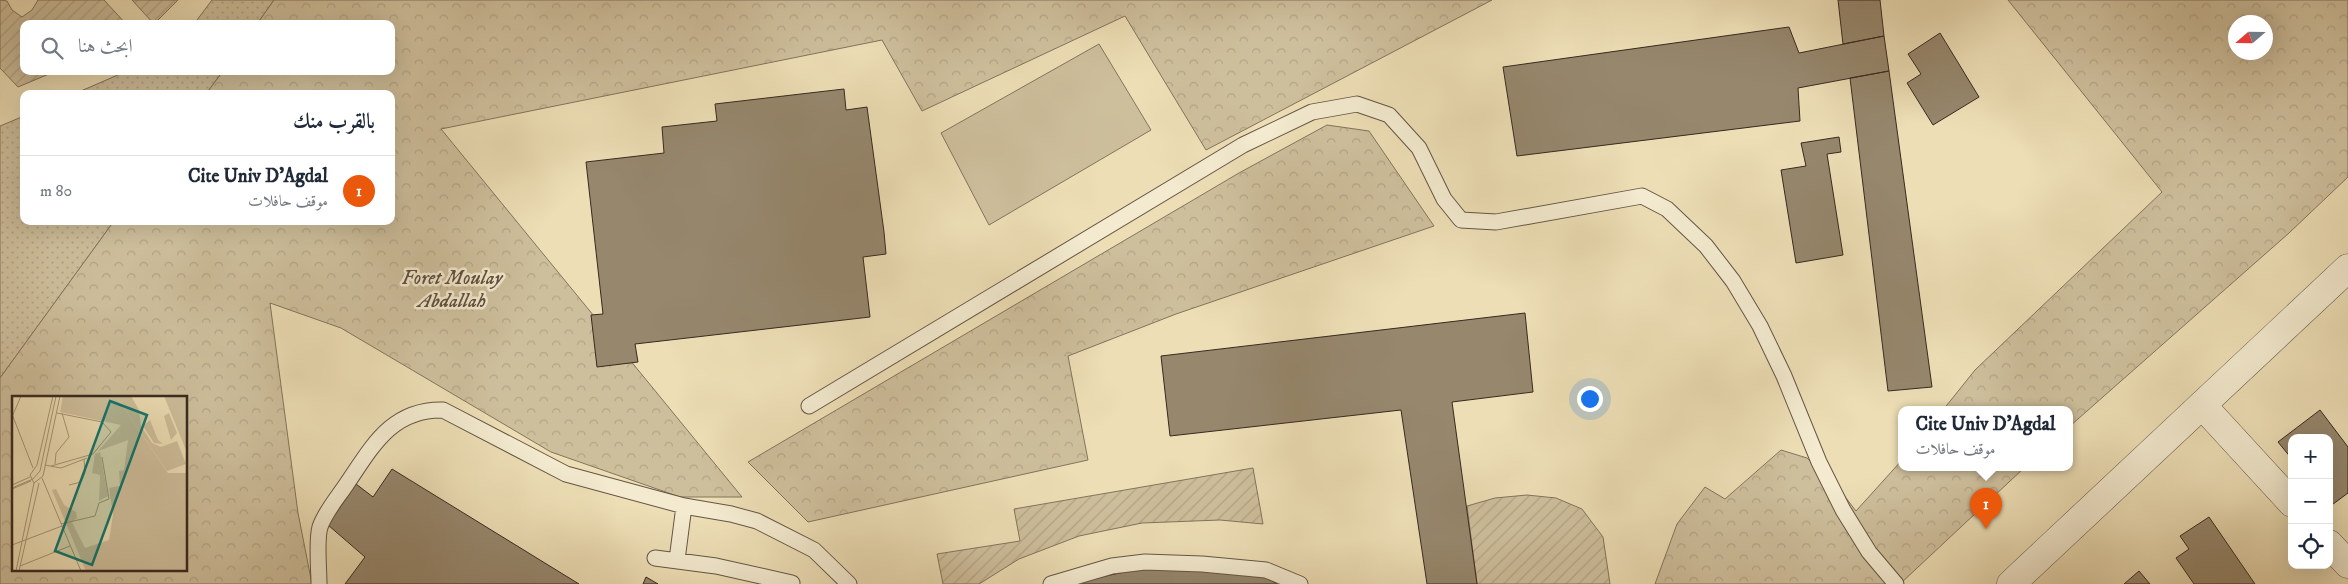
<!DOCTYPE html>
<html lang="ar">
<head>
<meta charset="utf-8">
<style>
	:root { --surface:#fff; --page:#f6f6f7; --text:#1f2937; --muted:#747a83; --line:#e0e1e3; --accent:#ea580c }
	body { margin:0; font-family:"IM FELL DW Pica",Amiri,serif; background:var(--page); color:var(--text); direction:rtl }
	.controls { position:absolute; right:15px; bottom:15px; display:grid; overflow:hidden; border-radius:10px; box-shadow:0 5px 20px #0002 }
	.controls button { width:45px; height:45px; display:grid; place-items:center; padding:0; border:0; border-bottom:1px solid var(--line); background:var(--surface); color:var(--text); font:25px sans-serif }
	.compass { position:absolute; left:2228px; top:15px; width:45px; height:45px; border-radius:50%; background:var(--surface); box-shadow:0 5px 20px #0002; rotate:250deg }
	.you { position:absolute; left:1589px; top:398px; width:18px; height:18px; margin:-12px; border:4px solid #fff; border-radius:50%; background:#1a73e8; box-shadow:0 0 0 8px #1a73e833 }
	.badge { display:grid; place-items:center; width:32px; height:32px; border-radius:50%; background:var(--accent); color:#fff; font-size:16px; font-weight:700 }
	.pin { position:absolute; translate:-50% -41px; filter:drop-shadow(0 1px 2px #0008) }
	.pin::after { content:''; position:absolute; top:26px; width:18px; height:15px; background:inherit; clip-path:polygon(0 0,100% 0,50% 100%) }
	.popup { position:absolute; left:1898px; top:406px; width:175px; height:65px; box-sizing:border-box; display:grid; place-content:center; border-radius:10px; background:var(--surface); filter:drop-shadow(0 1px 4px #0005); font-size:16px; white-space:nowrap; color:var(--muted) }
	.popup b { font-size:19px; color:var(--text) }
	.popup::after { content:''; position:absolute; left:50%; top:100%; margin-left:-10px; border:10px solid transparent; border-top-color:var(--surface) }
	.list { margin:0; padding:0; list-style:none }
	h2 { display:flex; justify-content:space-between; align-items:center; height:65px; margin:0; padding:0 20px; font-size:21px }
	h2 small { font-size:16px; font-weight:400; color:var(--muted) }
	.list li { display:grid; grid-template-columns:32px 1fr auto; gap:15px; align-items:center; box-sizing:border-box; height:70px; padding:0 20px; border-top:1px solid var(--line) }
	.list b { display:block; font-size:19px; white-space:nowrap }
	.list p { margin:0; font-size:16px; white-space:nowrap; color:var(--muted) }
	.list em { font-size:16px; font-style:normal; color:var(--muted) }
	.icon { flex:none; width:28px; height:28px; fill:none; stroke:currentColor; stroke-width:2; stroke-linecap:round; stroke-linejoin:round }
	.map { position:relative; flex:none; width:2348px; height:584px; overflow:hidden; direction:ltr }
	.search { position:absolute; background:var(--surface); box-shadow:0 5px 20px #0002; left:20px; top:20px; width:375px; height:55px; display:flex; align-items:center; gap:12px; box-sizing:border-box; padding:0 18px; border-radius:10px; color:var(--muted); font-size:19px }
	.panel { position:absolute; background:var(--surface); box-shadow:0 5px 20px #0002; left:20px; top:90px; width:375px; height:135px; border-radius:10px; direction:rtl }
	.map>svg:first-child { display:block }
</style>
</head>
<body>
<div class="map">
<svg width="2348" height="584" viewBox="0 0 2348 584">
	<defs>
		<pattern id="grass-dots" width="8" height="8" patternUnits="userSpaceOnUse" patternTransform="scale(1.25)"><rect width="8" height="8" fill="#cebf9c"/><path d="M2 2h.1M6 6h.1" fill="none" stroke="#b2a486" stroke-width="1.8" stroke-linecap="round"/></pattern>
		<pattern id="forest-crowns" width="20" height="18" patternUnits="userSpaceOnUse" patternTransform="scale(1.25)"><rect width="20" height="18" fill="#cebf9c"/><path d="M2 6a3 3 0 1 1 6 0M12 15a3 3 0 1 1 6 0" fill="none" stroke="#b2a486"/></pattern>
		<pattern id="garden-furrows" width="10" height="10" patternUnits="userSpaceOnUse" patternTransform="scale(1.25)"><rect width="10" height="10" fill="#cebf9c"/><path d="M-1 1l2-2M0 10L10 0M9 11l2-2" fill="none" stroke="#b2a486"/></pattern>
	</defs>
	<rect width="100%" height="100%" fill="#eddeb5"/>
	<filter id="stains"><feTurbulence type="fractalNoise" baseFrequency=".004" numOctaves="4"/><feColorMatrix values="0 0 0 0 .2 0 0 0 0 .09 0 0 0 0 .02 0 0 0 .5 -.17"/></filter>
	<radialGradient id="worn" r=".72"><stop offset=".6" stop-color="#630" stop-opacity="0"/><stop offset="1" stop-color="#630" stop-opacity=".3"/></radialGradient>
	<path fill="url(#grass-dots)" stroke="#83745e" d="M212 0H274L257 24H194Z
		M127 71H223L206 94H74Z
		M24 116V221H114L0 378V126Z"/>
	<path fill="url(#forest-crowns)" stroke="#83745e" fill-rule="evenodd" d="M274 0H1492L1206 150 1125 16 922 111 882 40 441 129 742 497H680L551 452 341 328 270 303 298 513 312 584H0V378L114 221H391V94H206L223 71H391V24H257ZM14 398H186V570H14Z
		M2008 0H2348V177L2289 233 2070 426V410H1943L1975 370 2162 192ZM2236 22H2266V52H2236Z
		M1327 125 1369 131 1434 226 1176 314 1068 356 1088 460 808 522 748 462 1239 173Z
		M1781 450 1807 458 1833 481 1856 511 1902 460V468H2024L1900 584H1655L1677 524 1705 487 1725 499Z"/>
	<path fill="url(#garden-furrows)" stroke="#83745e" d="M0 0 7 1 12 10 22 17 32 10 38 0H104L126 24H24V71H56L18 87 0 68Z
		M132 0H178L154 24Z
		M1253 468 1263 524 1220 520 1142 523 1079 536 1019 559 979 584H943L937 554 1020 541 1014 509Z
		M1527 495 1556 498 1582 509 1603 537 1610 584H1477L1467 506 1495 498Z"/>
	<path fill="#cebf9c" stroke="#83745e" d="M1099 44 1151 130 989 225 941 133Z"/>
	<path fill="#96876d" stroke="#382920" d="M1838 0H1880L1884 36 1843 44Z
		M1789 27 1799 53 1884 36 1889 71 1798 88 1800 121 1517 156 1503 67Z
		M1940 33 1979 97 1933 125 1907 83 1921 74 1908 54Z
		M1889 71 1932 387 1888 391 1850 78Z
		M844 89 846 110 867 107 884 232 886 254 863 257 870 317 635 344 638 362 597 367 591 315 603 314 586 162 664 153 662 127 717 121 715 104Z
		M1839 137 1841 152 1827 154 1843 255 1796 263 1781 170 1806 166 1801 143Z
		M1525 313 1533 392 1452 402 1477 584H1427L1401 410 1170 436 1161 356Z
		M2320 410 2348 447V493L2329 507V438H2292V459L2278 442Z
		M392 469 579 584H345L365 557 328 525 356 484 373 497Z
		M2209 517 2255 584H2194L2176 558 2189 549 2180 536Z
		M1193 567 1264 576 1277 584H1070L1133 570Z
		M2139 571 2150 584H2124Z
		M646 577 658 584H643Z"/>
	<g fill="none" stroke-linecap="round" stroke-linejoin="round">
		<g stroke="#655645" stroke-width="17">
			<path id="service" d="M809 406 1243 145 1312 112 1357 104 1389 115 1419 148 1444 199 1461 220 1496 222 1642 196 1667 209 1706 246 1733 281 1760 326 1784 376 1819 462 1843 510 1869 552 1896 584
				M655 558 716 566 792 583
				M677 560 684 506
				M319 584C319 569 316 540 320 527 325 512 338 497 346 485 372 447 391 409 443 410L566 474 684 506 731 514 757 521 814 550 849 584
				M1051 584 1112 566 1145 562 1202 564 1266 570 1300 584"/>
		</g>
		<g stroke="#655645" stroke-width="29">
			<path id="minor" d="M2202 405 2292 503
				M2329 544 2348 564"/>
		</g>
		<g stroke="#655645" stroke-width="29">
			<path id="tertiary" d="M2011 584 2348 268"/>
		</g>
		<use href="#service" stroke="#f3eacf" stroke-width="15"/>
		<use href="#minor" stroke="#f3eacf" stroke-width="28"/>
		<use href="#tertiary" stroke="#f3eacf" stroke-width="28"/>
	</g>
	<g text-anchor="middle" stroke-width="5" stroke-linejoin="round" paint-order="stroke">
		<g font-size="20" font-style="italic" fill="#5e4e3f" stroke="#f3eacf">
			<text x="452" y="284">Foret Moulay<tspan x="452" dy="23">Abdallah</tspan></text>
		</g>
	</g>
	<g transform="translate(12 396)">
		<rect width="175" height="175" fill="#eddeb5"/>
		<path d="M104 0H119L127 14 129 30 140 47 149 51 165 45 174 68 155 75ZM152 0H175V57L174 54Z" fill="#cebf9c"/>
		<path d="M51 0H104L156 77H175V175H74L40 94 44 93 52 109 64 116 65 122 60 126 73 152 97 144 101 119 97 92 108 90 107 75 112 74 116 44 86 55 109 29 48 16ZM88 56 96 100 87 105 88 79 80 77 83 58Z" fill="#cebf9c"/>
		<path d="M157 17 165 37 159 44 152 20ZM138 24 146 44 151 48 142 47 131 30Z" fill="#cebf9c"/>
		<path fill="none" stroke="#a59679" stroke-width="1" d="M0 18 21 72M0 21 9 0M43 68 44 57 57 41 50 17M25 69 41 0M33 69 49 72 75 62M39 70 81 58 99 36 90 26 45 17M30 82 69 175M22 87 31 80 48 0M22 87 18 79 25 69M0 89 18 81M57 89 69 86 73 77 72 63M0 92 21 83 28 75 44 0M0 93 19 85M49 128 83 120 87 107 97 103 90 61M0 149 50 130M8 170 58 150M4 175 22 87M7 175 27 87"/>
		<path fill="#0f766e" fill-opacity="0.15" stroke="#0f766e" stroke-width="2.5" d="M98 5 135 19 80 169 43 155Z"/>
		<rect width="175" height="175" fill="none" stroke="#382920" stroke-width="2.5"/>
	</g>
	<rect width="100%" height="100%" filter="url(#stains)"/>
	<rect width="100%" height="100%" fill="url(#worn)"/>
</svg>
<div class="controls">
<button>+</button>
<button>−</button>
<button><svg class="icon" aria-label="locate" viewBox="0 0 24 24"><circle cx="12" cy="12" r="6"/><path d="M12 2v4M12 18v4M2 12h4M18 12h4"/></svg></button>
</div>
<svg class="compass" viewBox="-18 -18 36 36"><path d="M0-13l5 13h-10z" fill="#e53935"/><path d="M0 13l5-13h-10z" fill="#747a83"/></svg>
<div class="you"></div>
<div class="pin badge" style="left:1986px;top:529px">1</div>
<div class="popup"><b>Cite Univ D'Agdal</b>موقف حافلات</div>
<div class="search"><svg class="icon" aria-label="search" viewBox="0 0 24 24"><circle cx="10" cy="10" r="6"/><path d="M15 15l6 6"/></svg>ابحث هنا</div>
<section class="panel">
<h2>بالقرب منك<small></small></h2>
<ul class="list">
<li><span class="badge">1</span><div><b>Cite Univ D'Agdal</b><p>موقف حافلات</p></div><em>80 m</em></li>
</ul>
</section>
</div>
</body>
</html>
